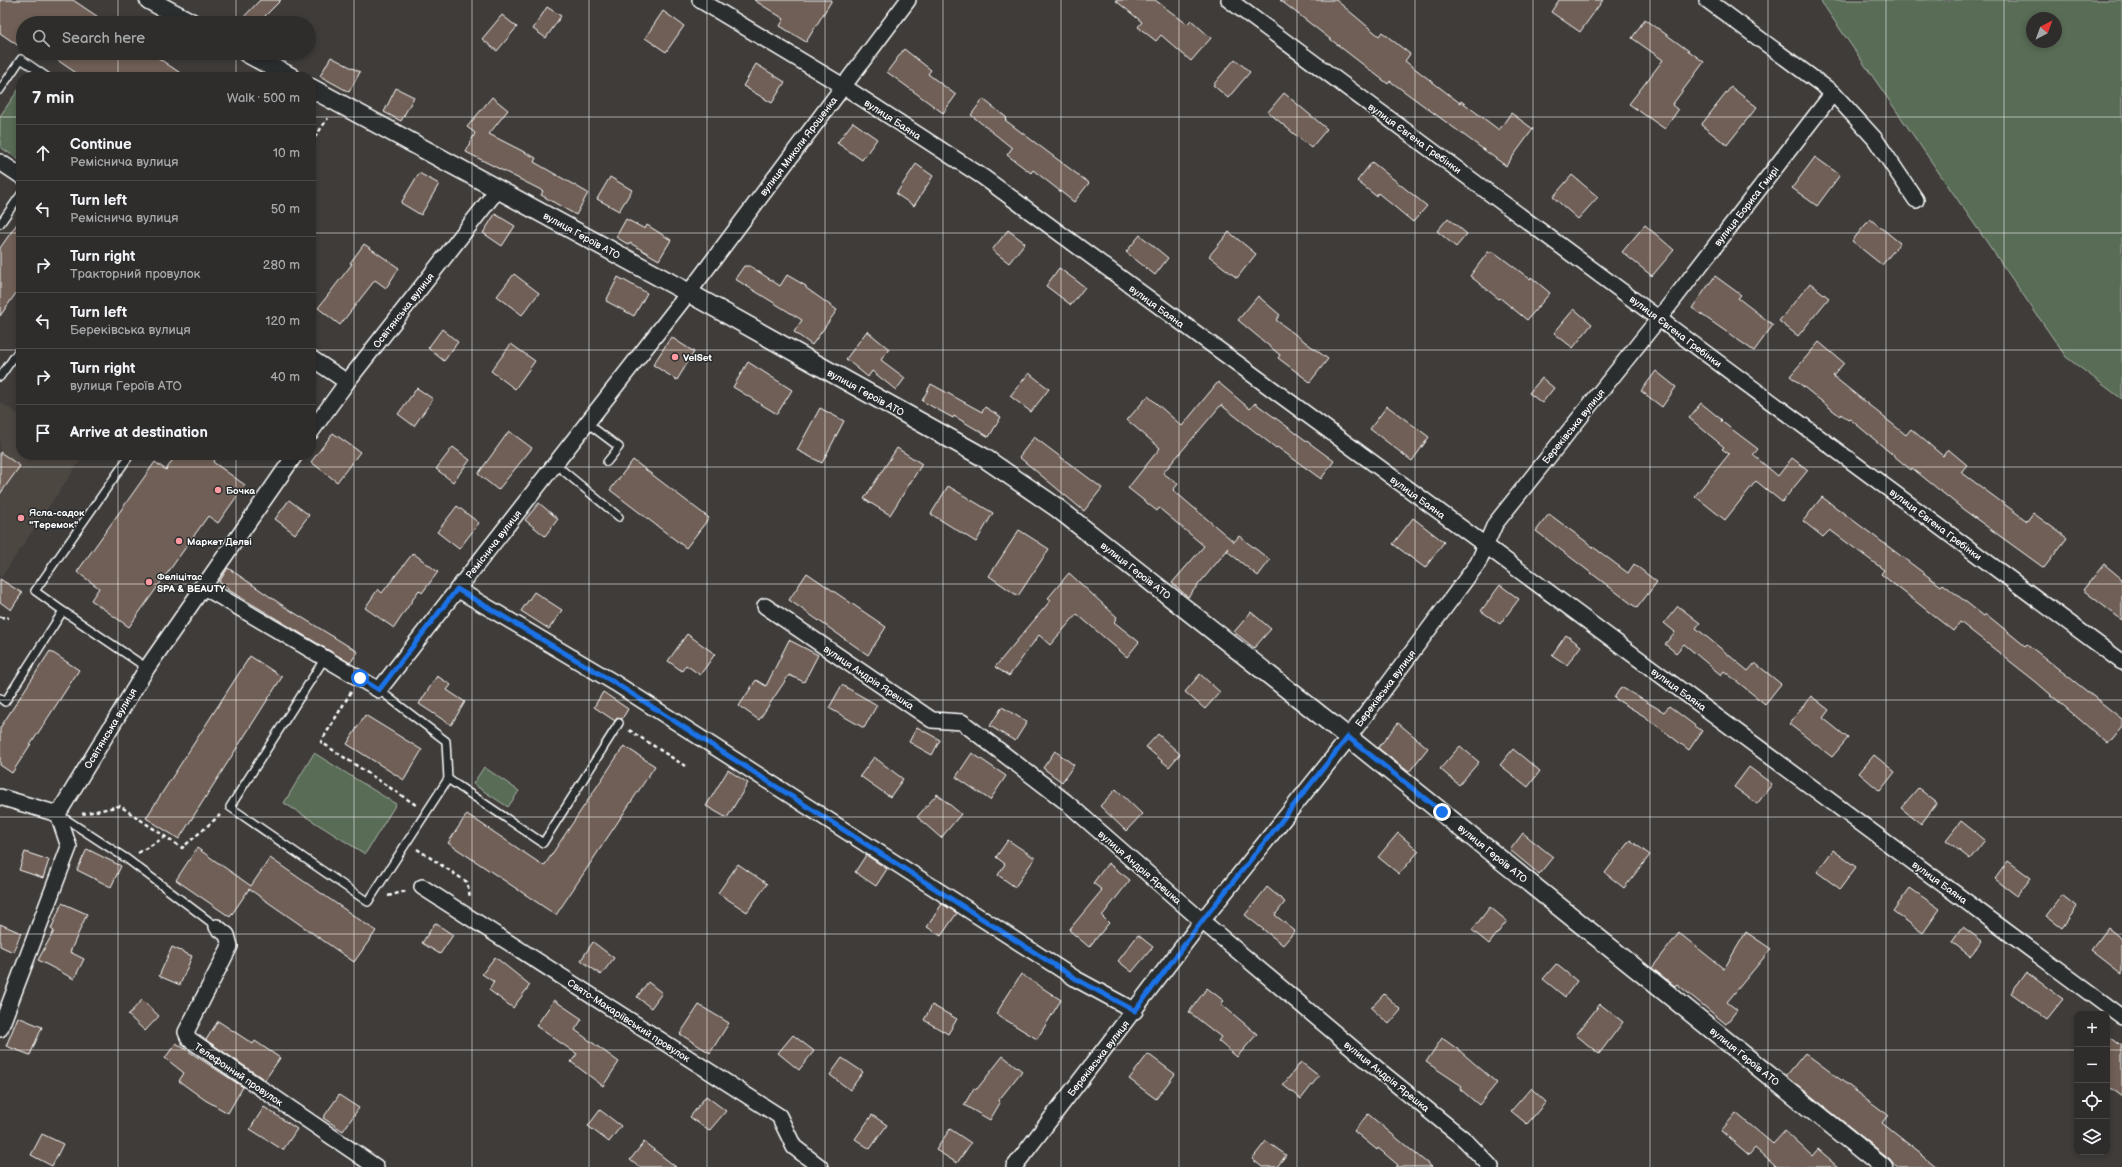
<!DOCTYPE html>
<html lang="en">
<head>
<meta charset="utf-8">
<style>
	:root { --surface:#2f2d2c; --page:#373534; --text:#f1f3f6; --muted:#a7a8a9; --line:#4a4948 }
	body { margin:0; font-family:"Balsamiq Sans",sans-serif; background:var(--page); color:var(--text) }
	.controls { position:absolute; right:12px; bottom:12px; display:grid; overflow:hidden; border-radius:8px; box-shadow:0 2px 6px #0003 }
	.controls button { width:36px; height:36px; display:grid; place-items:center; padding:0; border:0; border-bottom:1px solid var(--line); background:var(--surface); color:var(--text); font:20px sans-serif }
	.compass { position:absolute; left:2026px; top:12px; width:36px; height:36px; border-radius:50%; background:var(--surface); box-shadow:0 2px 6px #0003; rotate:41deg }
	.stop { position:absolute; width:12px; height:12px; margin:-9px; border:3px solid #1a73e8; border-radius:50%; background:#fff }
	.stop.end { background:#1a73e8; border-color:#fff; box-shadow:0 1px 4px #0008 }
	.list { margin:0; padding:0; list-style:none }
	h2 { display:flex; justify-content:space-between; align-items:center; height:52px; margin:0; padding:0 16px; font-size:17px }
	h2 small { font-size:13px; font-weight:400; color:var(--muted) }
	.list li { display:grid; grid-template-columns:26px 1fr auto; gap:12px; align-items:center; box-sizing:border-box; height:56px; padding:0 16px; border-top:1px solid var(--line) }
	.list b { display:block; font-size:15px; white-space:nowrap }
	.list p { margin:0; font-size:13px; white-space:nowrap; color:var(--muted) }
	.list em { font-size:13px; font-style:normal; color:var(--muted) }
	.icon { flex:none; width:22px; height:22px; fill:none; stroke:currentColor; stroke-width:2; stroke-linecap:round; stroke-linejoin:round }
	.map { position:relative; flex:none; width:2122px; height:1167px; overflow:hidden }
	.search { position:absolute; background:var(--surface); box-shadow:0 2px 6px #0003; left:16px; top:16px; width:300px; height:44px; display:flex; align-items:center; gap:10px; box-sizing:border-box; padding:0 14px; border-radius:22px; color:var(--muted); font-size:15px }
	.panel { position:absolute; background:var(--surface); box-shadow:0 2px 6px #0003; left:16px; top:72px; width:300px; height:388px; border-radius:16px }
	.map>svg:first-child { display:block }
</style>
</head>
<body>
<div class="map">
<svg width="2122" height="1167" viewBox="0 0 2122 1167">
	<rect width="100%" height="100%" fill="#3f3c3a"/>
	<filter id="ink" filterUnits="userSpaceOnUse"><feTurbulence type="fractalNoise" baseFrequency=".025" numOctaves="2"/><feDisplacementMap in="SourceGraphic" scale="8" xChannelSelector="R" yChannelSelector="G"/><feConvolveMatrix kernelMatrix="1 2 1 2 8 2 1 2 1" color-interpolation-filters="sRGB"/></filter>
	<g filter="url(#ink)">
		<path fill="#4d4642" d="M0 402 21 416V455H78L82 458 0 579Z"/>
		<path fill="#596c56" stroke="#acb6aa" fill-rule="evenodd" d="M1820 0H2122V399L2066 357ZM2032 18H2056V42H2032Z
			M21 86V161L0 147V116Z
			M314 753 396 804 365 854 284 803Z
			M484 767 519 791 508 807 473 784Z"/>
		<path fill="#6f5f56" stroke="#fff" d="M0 0H73L107 23H23V49L0 33Z
			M260 0H281L258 23H238Z
			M754 0H832L806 42 780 26 784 19Z
			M1115 0H1155L1187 24 1191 20 1211 38 1191 61 1161 35 1156 41 1138 27 1142 22Z
			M1280 0H1336L1379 36 1382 32 1410 54 1405 61 1460 103 1461 101 1499 130 1511 113 1533 129 1506 166 1390 81 1388 84Z
			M1559 0H1603L1580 32 1551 12Z
			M547 7 561 16 546 38 533 29Z
			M663 11 684 26 666 52 645 38Z
			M502 15 517 27 497 51 482 39Z
			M1645 19 1704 62 1672 105 1678 110 1665 129 1629 104 1663 60 1632 38Z
			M904 49 931 70 928 74 956 95 943 113 887 72Z
			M47 53H151L186 77H82Z
			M331 57 360 72 349 92 320 76Z
			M1235 59 1250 72 1228 98 1213 85Z
			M756 64 785 82 772 103 743 86Z
			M1731 87 1757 107 1727 145 1701 125Z
			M396 88 414 97 401 121 384 112Z
			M1284 93 1327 129 1311 148 1268 112Z
			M492 97 508 110 489 134 536 158 534 162 588 193 576 215 541 195 543 191 466 152 475 133 467 127Z
			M983 99 1007 118 1005 120 1089 183 1074 202 1033 170 1031 173 1007 155 1012 148 971 115Z
			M853 122 877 139 862 160 837 143Z
			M1815 157 1840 175 1817 206 1792 188Z
			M1372 162 1427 206 1413 222 1378 193 1376 196 1357 181Z
			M916 164 933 176 914 206 896 194Z
			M419 173 439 184 421 215 401 203Z
			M1572 175 1598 197 1578 219 1553 197Z
			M610 177 632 190 619 211 597 199Z
			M495 214 515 226 502 246 483 233Z
			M21 218V286L0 316V248Z
			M1448 218 1467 234 1456 247 1437 231Z
			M626 219 645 229 647 225 671 240 659 260 630 243 629 245 616 237Z
			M1870 219 1900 243 1882 265 1852 241Z
			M1645 225 1674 250 1652 276 1622 252Z
			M1008 230 1025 243 1009 263 992 250Z
			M1229 232 1256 254 1237 278 1209 256Z
			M1140 235 1168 258 1155 275 1126 252Z
			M364 244 399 268 386 288 375 280 340 325 318 308 352 264 350 263Z
			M1488 252H1494L1530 279 1531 277 1550 293 1527 320 1500 298 1499 299 1470 276Z
			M744 266H750L780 286 787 275 806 286V288L837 310 812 345 794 332 802 320 735 279Z
			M1059 268 1085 287 1071 305 1046 286Z
			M514 274 539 293 522 315 497 296Z
			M1715 276 1741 295 1738 298 1773 325 1754 351 1692 308Z
			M618 277 647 293 634 316 606 301Z
			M1810 283 1829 298 1798 336 1779 321Z
			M1258 296 1280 315 1276 320 1328 359 1310 382 1278 358 1280 355 1238 320Z
			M1574 309 1592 324 1573 348 1554 333Z
			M442 329 458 342 444 361 428 348Z
			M867 331 889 349 881 360 905 378 896 390 872 371 868 377 846 359Z
			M671 337 694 352 677 380 653 365Z
			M1819 342 1844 363 1833 376 1906 435 1911 429 1943 456 1948 449 1967 465 1961 472 2027 521 2033 513 2067 538 2044 568 1964 510 1912 468 1911 470 1850 419 1848 420 1841 414 1840 416 1790 376Z
			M511 344 535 361 515 389 491 371Z
			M748 362 792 390 777 414 733 387Z
			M1656 371 1676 387 1662 407 1641 391Z
			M1029 373 1049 389 1031 412 1010 396Z
			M1542 378 1554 388 1542 403 1529 393Z
			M1218 382 1250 409 1255 403 1334 461 1321 479 1277 447 1276 448 1221 405 1163 473 1178 484 1173 490 1234 542 1239 536 1270 560 1258 576 1227 551 1229 548 1188 597 1172 583 1204 546 1159 508 1157 511 1128 488 1160 448 1127 420 1148 396 1182 426Z
			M931 384 982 412 985 407 1001 417 989 437 954 416 953 418 922 401Z
			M417 388 433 399 414 426 398 414Z
			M1701 403 1722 420 1721 421 1758 449 1753 455 1778 476 1792 458 1808 470 1782 502 1756 481 1725 520 1695 496 1729 454 1722 449 1724 447 1689 418Z
			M1387 406 1429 437 1412 461 1370 429Z
			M820 408 844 421 822 463 797 450Z
			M509 431 532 448 498 490 478 474Z
			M333 433 360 452 337 482 311 462Z
			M1034 437 1102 488 1084 511 1019 457Z
			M453 447 470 460 453 482 436 469Z
			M897 448 922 464 890 515 864 499Z
			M0 452 20 466 0 494Z
			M176 455H219L213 462 245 485 218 523 208 516 129 627 91 600 99 588 77 572 155 462 166 470Z
			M633 460 709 518 686 548 610 490Z
			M948 486 993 513 976 542 931 514Z
			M1822 497 1941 586 1943 584 1984 616 1986 614 2025 646 2027 644 2122 719V727L2108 744 2035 681 1960 622 1953 631 1881 574 1884 570 1830 530 1823 537 1803 521Z
			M289 500 309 515 295 534 275 519Z
			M539 503 558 519 545 536 525 520Z
			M457 506 479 523 459 549 437 532Z
			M1549 514 1628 573 1634 564 1657 582 1637 608 1536 531Z
			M1413 518 1444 542 1425 568 1393 544Z
			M1019 530 1049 549 1018 596 989 576Z
			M413 553 438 572 422 593 419 590 394 628 365 608 378 589 382 593Z
			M2104 564 2122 579V620L2083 590Z
			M228 568 285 607 358 652 350 663 227 589 228 588 219 582Z
			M807 573 886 627 868 655 789 600Z
			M1069 573 1117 617 1114 622 1139 642 1127 657 1077 614 1050 645 1039 635 1009 676 995 667 1051 600 1048 598Z
			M0 579 22 593 11 610 0 602Z
			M1500 585 1519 599 1500 624 1481 611Z
			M534 592 562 610 549 629 521 611Z
			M1678 606 1700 623 1696 628 1748 671 1755 663 1781 684 1765 704 1724 671 1721 675 1684 644 1676 653 1665 644 1675 632 1664 623Z
			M1251 612 1271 629 1254 648 1234 632Z
			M687 634 715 654 700 675 686 665 682 671 668 661Z
			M1566 635 1581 646 1567 665 1552 655Z
			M789 640 818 655 804 682 789 675 759 720 739 706 756 680 766 686Z
			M50 651 79 670 12 773 0 765V728Z
			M250 656 282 677 179 839 146 818Z
			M1200 674 1220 692 1205 709 1185 692Z
			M437 676 451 685 447 690 465 702 451 725 419 704Z
			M842 685 877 705 864 728 829 708Z
			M1621 687 1664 712 1669 706 1702 731 1689 750 1644 716 1614 698Z
			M603 692 628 709 622 719 617 718 615 721 594 707Z
			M1811 696 1829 710 1823 718 1848 738 1832 757 1789 724Z
			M1002 707 1027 722 1015 741 990 726Z
			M365 715 422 750 404 780 347 744Z
			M1398 723 1428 748 1409 772 1378 748Z
			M917 727 940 740 932 755 909 742Z
			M1158 734 1180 754 1169 767 1146 747Z
			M624 746 655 766 556 915 448 843 467 814 544 866Z
			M1460 746 1479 762 1459 785 1440 769Z
			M1513 749 1540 771 1528 787 1500 765Z
			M1055 751 1074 765 1062 782 1043 768Z
			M972 753 1006 776 990 800 956 777Z
			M1874 755 1895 772 1880 791 1859 773Z
			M874 757 903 779 890 797 860 776Z
			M1749 767 1772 784 1757 804 1734 787Z
			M728 770 748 783 727 818 706 806Z
			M1918 788 1937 803 1921 824 1901 808Z
			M1116 789 1142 814 1126 831 1100 806Z
			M937 794 961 814 941 838 917 817Z
			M1961 821 1985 840 1970 859 1946 840Z
			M1398 833 1419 851 1399 874 1378 857Z
			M1523 833 1553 857 1539 874 1510 850Z
			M1008 840 1035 858 1015 887 998 875 1005 864 996 857Z
			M1630 840 1650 855 1624 888 1605 873Z
			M197 848 251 886 270 858 376 931 354 962 249 889 230 917 176 880Z
			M87 849 121 866 111 887 77 870Z
			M1833 850 1856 867 1840 889 1817 872Z
			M25 852 49 860 43 878 19 870Z
			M866 855 887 869 876 886 855 872Z
			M2008 861 2031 878 2017 896 1995 879Z
			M1108 863 1130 880 1102 916 1109 923 1089 947 1069 930 1102 890 1093 883Z
			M738 864 767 884 747 912 718 893Z
			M1267 887 1285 902 1275 915 1295 931 1283 945 1245 915Z
			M1910 888 1940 909 1923 933 1893 911Z
			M2062 895 2077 907 2062 928 2046 916Z
			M62 903 87 914 70 952 84 959 74 979 38 960 54 931 51 929Z
			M942 904 957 913 941 936 927 927Z
			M1490 907 1507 921 1489 944 1472 930Z
			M435 923 453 935 440 954 422 943Z
			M0 924 21 933 13 952 0 946Z
			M1963 927 1982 941 1970 956 1952 942Z
			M2108 928 2122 939V974L2091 950Z
			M1746 932 1771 949 1727 1002 1737 1010 1726 1024 1677 984 1675 986 1652 968 1679 933 1724 969Z
			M1138 935 1153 947 1132 972 1118 961Z
			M593 942 614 958 601 975 581 960Z
			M172 947 192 956 180 985 159 976Z
			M495 957 530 985 513 1008 489 990 494 982 482 974Z
			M1556 964 1577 981 1565 997 1543 979Z
			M2026 972 2063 999 2047 1019 2011 993Z
			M1021 974 1061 1000 1037 1039 996 1014Z
			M648 982 662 993 651 1008 637 997Z
			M1207 988 1224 1001 1221 1004 1257 1034 1237 1057 1218 1041 1221 1037 1189 1012Z
			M1384 994 1401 1010 1389 1024 1371 1008Z
			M142 1000 159 1016 145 1031 128 1015Z
			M554 1000 582 1019 575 1030 619 1062 603 1086 571 1062 577 1054 536 1026Z
			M1600 1004 1623 1022 1599 1054 1576 1035Z
			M699 1005 729 1023 710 1053 680 1034Z
			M932 1005 957 1019 948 1034 924 1020Z
			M18 1017 42 1027 30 1055 6 1046Z
			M218 1021 253 1044 255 1041 280 1058 265 1080 206 1040Z
			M793 1035 814 1051 799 1070 778 1053Z
			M2107 1035 2122 1046V1096L2107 1085Z
			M1442 1038 1460 1051 1497 1083 1479 1105 1460 1089 1462 1086 1426 1062Z
			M176 1043 243 1087 228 1113 205 1100 179 1081 184 1073 165 1058Z
			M1805 1053 1888 1115 1882 1123 1937 1167H1896L1890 1159 1786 1076Z
			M1148 1054 1175 1074 1156 1099 1129 1079Z
			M1003 1056 1022 1071 998 1101 1000 1103 990 1120 964 1105 974 1088 977 1089Z
			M842 1058 863 1072 850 1090 830 1075Z
			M1301 1062 1319 1076 1301 1099 1283 1085Z
			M1531 1088 1546 1102 1527 1124 1511 1111Z
			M339 1095 359 1108 343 1131 323 1118Z
			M706 1096 726 1111 709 1131 690 1117Z
			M264 1107 297 1129 283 1150 250 1129Z
			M600 1110 621 1126 609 1142 588 1126Z
			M1736 1113 1773 1144 1785 1131 1812 1156 1818 1149 1839 1167H1776L1755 1148 1749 1155 1721 1131Z
			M1368 1114 1411 1150 1432 1167H1396L1398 1165 1378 1148 1377 1150 1354 1131Z
			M872 1115 887 1125 870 1149 855 1139Z
			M950 1129 971 1143 957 1163 936 1150Z
			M42 1134 63 1144 52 1166 31 1155Z
			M1266 1141 1286 1155 1277 1167H1262L1252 1159Z
			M644 1142 676 1167H639L630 1160Z"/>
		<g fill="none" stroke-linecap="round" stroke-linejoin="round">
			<g stroke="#fff" stroke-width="10">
				<path id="service" d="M0 90 21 59 47 77
					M0 224 21 194
					M0 377 21 347
					M587 423 619 447 607 462
					M555 464 619 517
					M63 611 35 591 130 455
					M325 658 230 807 368 902 448 779 446 741 379 690
					M0 698 5 702 63 611 147 668
					M448 779 543 843 619 723
					M61 816 127 859 217 927"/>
			</g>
			<g stroke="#fff" stroke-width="18">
				<path id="minor" d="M700 0 843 86 983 177 1485 545 2122 1017
					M1229 0 2122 662
					M1707 0 1833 93 1875 139 1916 200
					M0 162 21 176
					M311 358 347 382
					M311 432 347 382 498 189
					M202 586 379 690 693 287 908 0
					M457 589 615 683 1076 979 1135 1011
					M765 606 932 720 962 722 1066 802 1202 921 1381 1072 1465 1140 1491 1167
					M0 797 58 814
					M58 814 147 668 295 455
					M422 887 779 1116 794 1147 820 1167
					M217 927 227 935 230 946 186 1032 189 1039 376 1167
					M0 1029 69 847 58 814
					M1014 1167 1202 921 1343 745 1478 563 1495 524 1668 307 1833 93"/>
			</g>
			<g stroke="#fff" stroke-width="21">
				<path id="tertiary" d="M149 0 192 23
					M247 53 291 77
					M311 88 689 293 983 457 1056 507 1348 737 1883 1167"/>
			</g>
			<path stroke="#fff" stroke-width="2.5" stroke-dasharray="4 3" stroke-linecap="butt" d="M311 143 328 118
				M0 617 9 618
				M351 692 321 742 416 805
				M629 730 685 766
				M82 814 120 806 182 848 220 815
				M417 849 467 882 470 897
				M138 853 165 837
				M388 896 406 891"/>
			<use href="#service" stroke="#2a2d2e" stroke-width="7"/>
			<use href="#minor" stroke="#2a2d2e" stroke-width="15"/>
			<use href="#tertiary" stroke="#2a2d2e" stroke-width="18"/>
		</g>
	</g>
	<g fill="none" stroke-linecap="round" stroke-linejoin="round" filter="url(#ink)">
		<path stroke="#1a73e8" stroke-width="5" d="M360 678 379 690 457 589 615 683 1076 979 1135 1011 1202 921 1348 737 1442 812"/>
	</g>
	<path fill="none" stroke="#fff" stroke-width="1" stroke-opacity="0.55" d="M118 0V23M236 0V23M354 0V1167M472 0V1167M589 0V1167M707 0V1167M825 0V1167M943 0V1167M1061 0V1167M1179 0V1167M1297 0V1167M1415 0V1167M1533 0V1167M1650 0V1167M1768 0V1167M1886 0V1167M2004 0V1167M118 53V77M236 53V77M0 117H21M311 117H2122M0 233H21M311 233H2122M0 350H21M311 350H2122M118 455V1167M236 455V1167M0 467H2122M0 584H2122M0 700H2122M0 817H2122M0 934H2122M0 1050H2077M2107 1050H2122"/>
	<g fill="#ff9aa2" stroke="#2a2d2e" stroke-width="1.5">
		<circle cx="675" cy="357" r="4"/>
		<circle cx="218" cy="490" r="4"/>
		<circle cx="21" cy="518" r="4"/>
		<circle cx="179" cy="541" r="4"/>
		<circle cx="149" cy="582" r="4"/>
	</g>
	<g text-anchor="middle" stroke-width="3" stroke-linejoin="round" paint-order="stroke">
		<g font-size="10" fill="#fff" stroke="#2a2d2e">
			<text transform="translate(893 119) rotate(33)" y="4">вулиця Баяна</text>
			<text transform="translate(1415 138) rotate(36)" y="4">вулиця Євгена Гребінки</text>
			<text transform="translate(798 146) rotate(-53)" y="4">вулиця Миколи Ярошенка</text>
			<text transform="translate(1746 206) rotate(-52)" y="4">вулиця Бориса Гмирі</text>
			<text transform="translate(582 235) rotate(29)" y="4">вулиця Героїв АТО</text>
			<text transform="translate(1157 306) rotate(36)" y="4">вулиця Баяна</text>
			<text transform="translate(403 310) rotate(-52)" y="4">Освітянська вулиця</text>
			<text transform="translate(1676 331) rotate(37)" y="4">вулиця Євгена Гребінки</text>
			<text transform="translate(866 392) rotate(29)" y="4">вулиця Героїв АТО</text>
			<text transform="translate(1573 426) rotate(-51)" y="4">Береківська вулиця</text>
			<text transform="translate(1418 497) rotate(36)" y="4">вулиця Баяна</text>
			<text transform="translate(1936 524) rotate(37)" y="4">вулиця Євгена Гребінки</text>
			<text transform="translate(493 544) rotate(-52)" y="4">Реміснича вулиця</text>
			<text transform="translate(1136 570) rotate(38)" y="4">вулиця Героїв АТО</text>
			<text transform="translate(869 677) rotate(34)" y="4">вулиця Андрія Ярешка</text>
			<text transform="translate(1385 688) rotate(-53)" y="4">Береківська вулиця</text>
			<text transform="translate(1679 689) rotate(36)" y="4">вулиця Баяна</text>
			<text transform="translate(110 728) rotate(-59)" y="4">Освітянська вулиця</text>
			<text transform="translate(1493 853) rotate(39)" y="4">вулиця Героїв АТО</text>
			<text transform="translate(1140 867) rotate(41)" y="4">вулиця Андрія Ярешка</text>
			<text transform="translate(1940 882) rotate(36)" y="4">вулиця Баяна</text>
			<text transform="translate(629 1020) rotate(33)" y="4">Свято-Макаріївський провулок</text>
			<text transform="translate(1745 1056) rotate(39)" y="4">вулиця Героїв АТО</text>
			<text transform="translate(1098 1058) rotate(-52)" y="4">Береківська вулиця</text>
			<text transform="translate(239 1074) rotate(34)" y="4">Телефонний провулок</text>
			<text transform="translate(1387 1076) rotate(39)" y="4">вулиця Андрія Ярешка</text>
		</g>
		<g font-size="10" font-weight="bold" fill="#fff" stroke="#2a2d2e" text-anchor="start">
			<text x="683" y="361">VelSet</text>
			<text x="226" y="494">Бочка</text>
			<text x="29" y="516">Ясла-садок<tspan x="29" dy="12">"Теремок"</tspan></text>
			<text x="187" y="545">Маркет Делві</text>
			<text x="157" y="580">Феліцітас<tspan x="157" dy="12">SPA &amp; BEAUTY</tspan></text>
		</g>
	</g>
</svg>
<div class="controls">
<button>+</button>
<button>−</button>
<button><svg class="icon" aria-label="locate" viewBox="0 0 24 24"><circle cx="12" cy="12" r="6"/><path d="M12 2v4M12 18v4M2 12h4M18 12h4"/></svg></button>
<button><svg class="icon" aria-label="layers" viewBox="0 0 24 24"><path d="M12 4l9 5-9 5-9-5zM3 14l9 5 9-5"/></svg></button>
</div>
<svg class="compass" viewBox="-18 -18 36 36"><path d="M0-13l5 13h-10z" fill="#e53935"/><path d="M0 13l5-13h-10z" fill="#a7a8a9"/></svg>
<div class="stop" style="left:360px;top:678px"></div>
<div class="stop end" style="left:1442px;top:812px"></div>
<div class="search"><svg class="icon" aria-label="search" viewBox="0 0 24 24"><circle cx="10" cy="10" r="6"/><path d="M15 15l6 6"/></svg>Search here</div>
<section class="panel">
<h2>7 min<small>Walk · 500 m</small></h2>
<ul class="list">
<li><svg class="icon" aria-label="ahead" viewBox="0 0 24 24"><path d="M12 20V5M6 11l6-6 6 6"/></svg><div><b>Continue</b><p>Реміснича вулиця</p></div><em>10 m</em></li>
<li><svg class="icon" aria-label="left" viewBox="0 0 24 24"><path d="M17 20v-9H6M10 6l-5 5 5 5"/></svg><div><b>Turn left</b><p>Реміснича вулиця</p></div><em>50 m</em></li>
<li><svg class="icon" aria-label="right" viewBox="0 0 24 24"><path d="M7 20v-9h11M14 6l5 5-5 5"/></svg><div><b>Turn right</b><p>Тракторний провулок</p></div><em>280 m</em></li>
<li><svg class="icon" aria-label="left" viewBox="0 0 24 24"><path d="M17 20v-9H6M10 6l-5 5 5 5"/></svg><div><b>Turn left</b><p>Береківська вулиця</p></div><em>120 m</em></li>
<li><svg class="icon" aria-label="right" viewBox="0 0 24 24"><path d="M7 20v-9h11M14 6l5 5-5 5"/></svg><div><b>Turn right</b><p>вулиця Героїв АТО</p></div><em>40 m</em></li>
<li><svg class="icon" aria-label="arrive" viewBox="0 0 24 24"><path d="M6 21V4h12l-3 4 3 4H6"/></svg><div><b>Arrive at destination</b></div></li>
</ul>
</section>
</div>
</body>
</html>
